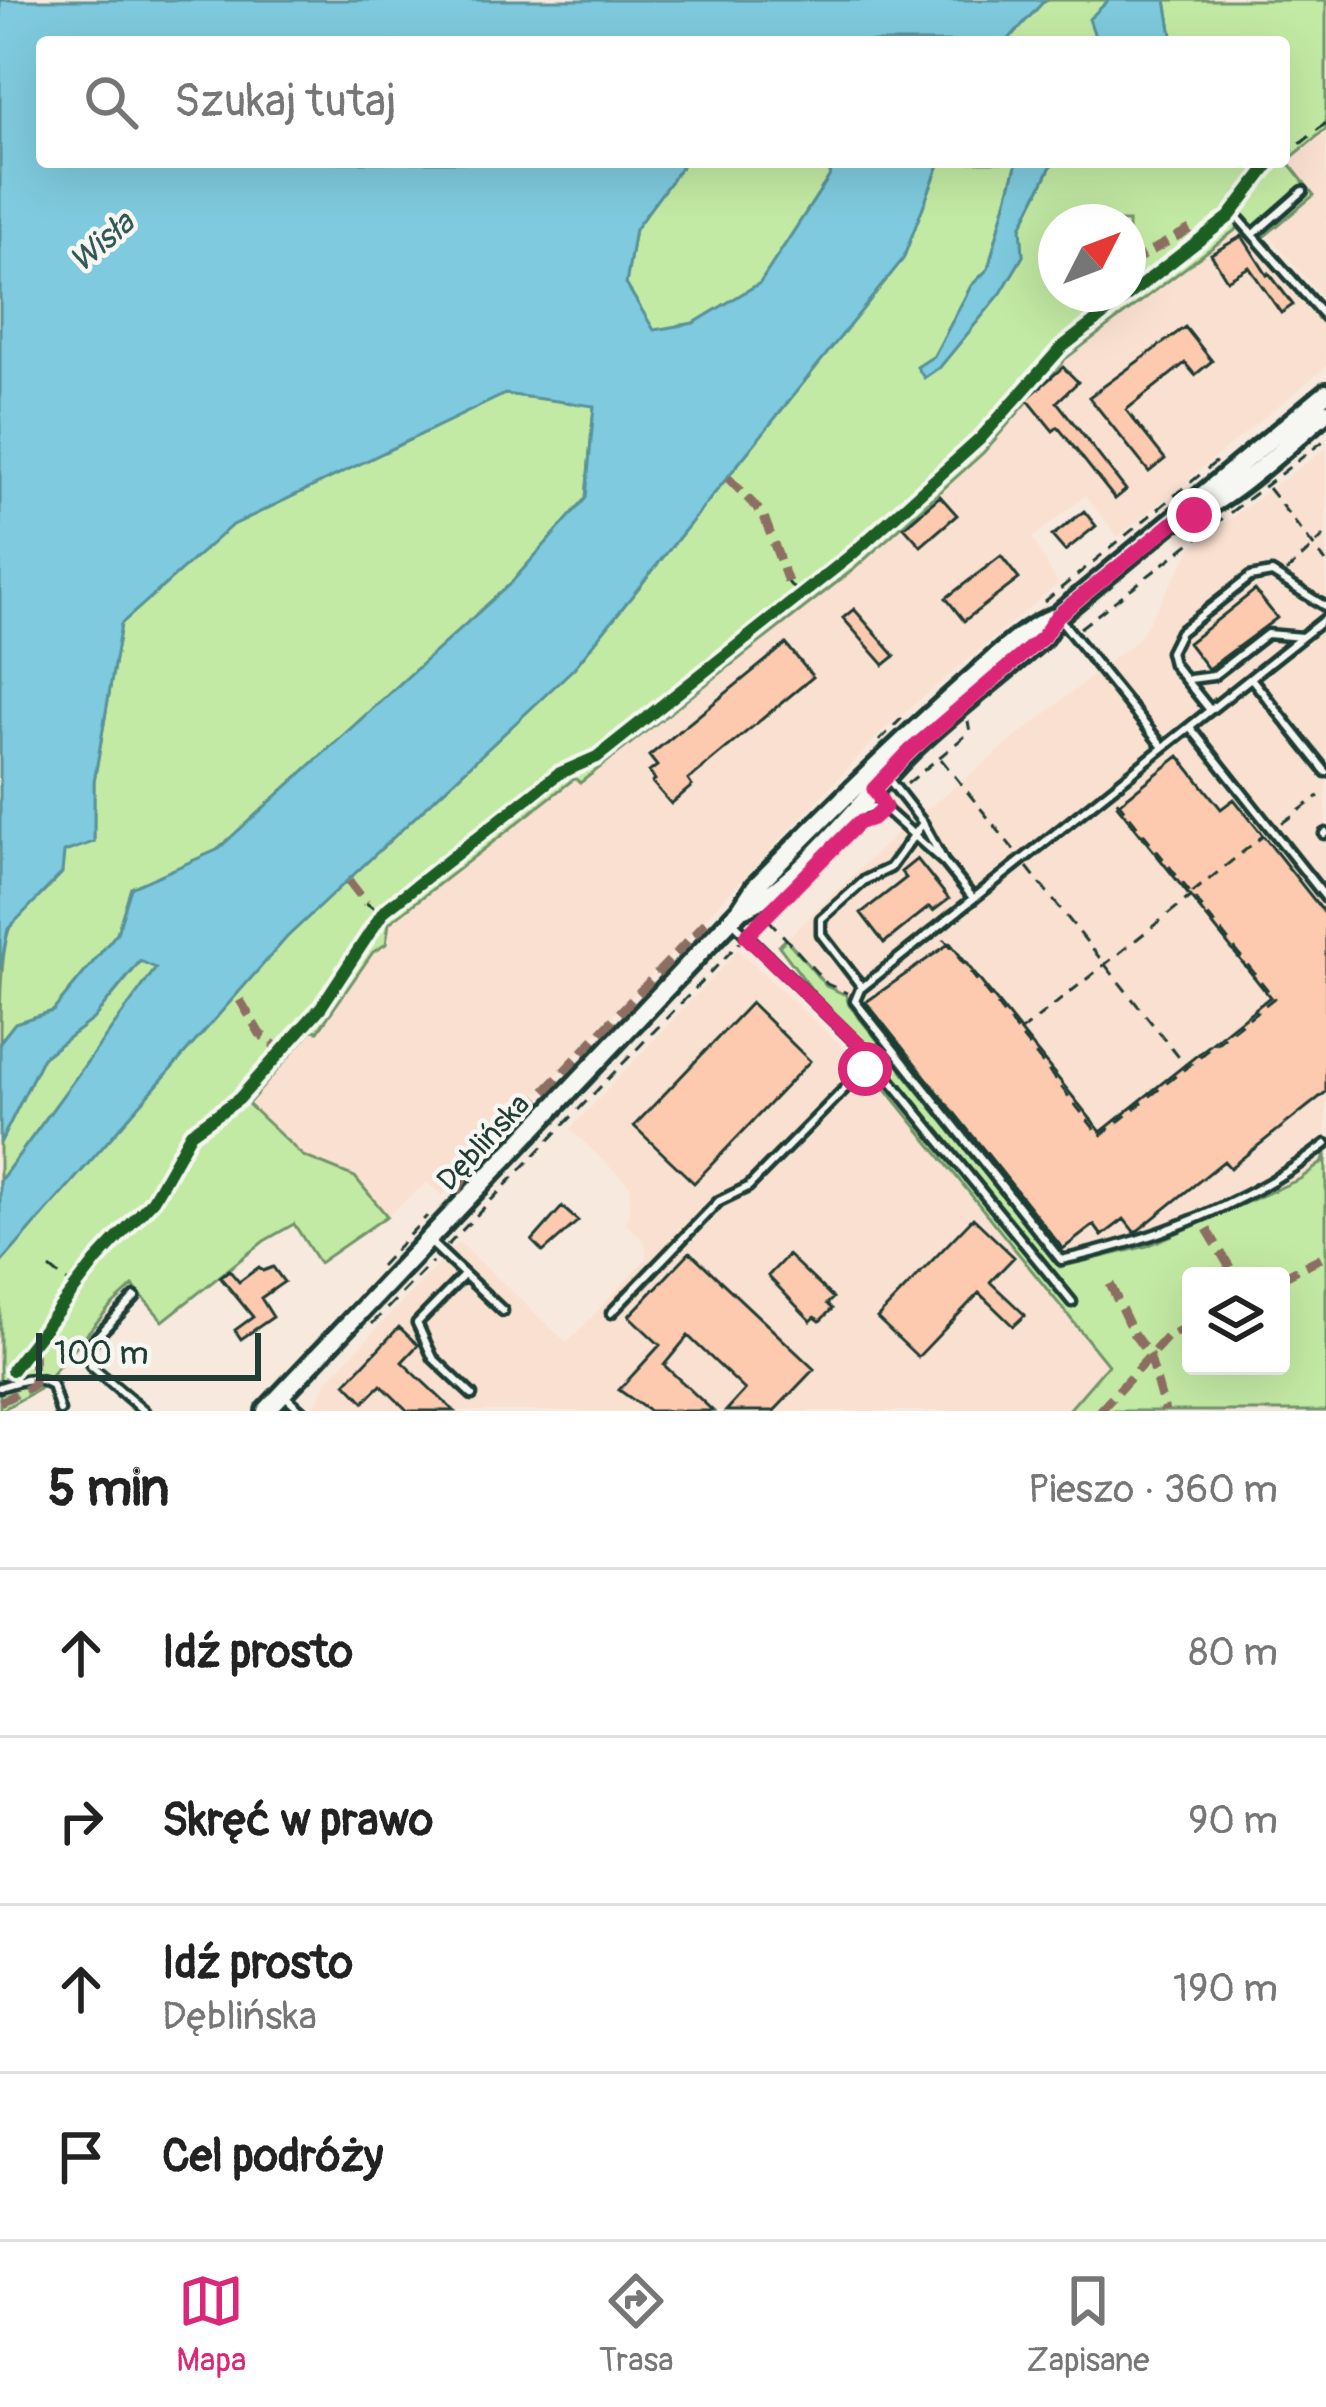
<!DOCTYPE html>
<html lang="pl">
<head>
<meta charset="utf-8">
<style>
	:root { --surface:#fff; --page:#f6f6f6; --text:#222; --muted:#767676; --line:#e0e0e0; --accent:#db2777 }
	body { margin:0; font-family:Pangolin,sans-serif; background:var(--page); color:var(--text) }
	.controls { position:absolute; right:36px; bottom:36px; display:grid; overflow:hidden; border-radius:12px; box-shadow:0 12px 48px #0002 }
	.controls button { width:108px; height:108px; display:grid; place-items:center; padding:0; border:0; border-bottom:3px solid var(--line); background:var(--surface); color:var(--text); font:60px sans-serif }
	.compass { position:absolute; left:1038px; top:204px; width:108px; height:108px; border-radius:50%; background:var(--surface); box-shadow:0 12px 48px #0002; rotate:48deg }
	.scale { position:absolute; left:36px; bottom:30px; width:225px; box-sizing:border-box; padding-left:12px; border:6px solid #1f3d34; border-top:0; font-size:33px; line-height:42px; white-space:nowrap; color:#1f3d34; -webkit-text-stroke:9px #f6f6f2; paint-order:stroke }
	.stop { position:absolute; width:36px; height:36px; margin:-27px; border:9px solid #db2777; border-radius:50%; background:#fff }
	.stop.end { background:#db2777; border-color:#fff; box-shadow:0 3px 12px #0008 }
	.list { margin:0; padding:0; list-style:none }
	h2 { display:flex; justify-content:space-between; align-items:center; height:156px; margin:0; padding:0 48px; font-size:51px }
	h2 small { font-size:39px; font-weight:400; color:var(--muted) }
	.list li { display:grid; grid-template-columns:78px 1fr auto; gap:36px; align-items:center; box-sizing:border-box; height:168px; padding:0 48px; border-top:3px solid var(--line) }
	.list b { display:block; font-size:45px; white-space:nowrap }
	.list p { margin:0; font-size:39px; white-space:nowrap; color:var(--muted) }
	.list em { font-size:39px; font-style:normal; color:var(--muted) }
	.icon { flex:none; width:66px; height:66px; fill:none; stroke:currentColor; stroke-width:2; stroke-linecap:round; stroke-linejoin:round }
	.map { position:relative; flex:none; width:1326px; height:1411px; overflow:hidden }
	.search { position:absolute; background:var(--surface); box-shadow:0 12px 48px #0002; left:36px; right:36px; top:36px; height:132px; display:flex; align-items:center; gap:30px; box-sizing:border-box; padding:0 42px; border-radius:12px; color:var(--muted); font-size:45px }
	.sheet { height:828px; background:var(--surface) }
	nav { display:flex; justify-content:space-around; align-items:center; box-sizing:border-box; height:168px; border-top:3px solid var(--line); background:var(--surface); font-size:33px; color:var(--muted) }
	nav a { display:grid; justify-items:center; gap:6px }
	nav .on { color:var(--accent) }
	.map>svg:first-child { display:block }
</style>
</head>
<body>
<div class="map">
<svg width="1326" height="1411" viewBox="0 0 1326 1411">
	<rect width="100%" height="100%" fill="#f8e9de"/>
	<filter id="ink" filterUnits="userSpaceOnUse"><feTurbulence type="fractalNoise" baseFrequency=".00833" numOctaves="2"/><feDisplacementMap in="SourceGraphic" scale="24" xChannelSelector="R" yChannelSelector="G"/><feConvolveMatrix kernelMatrix="1 2 1 2 8 2 1 2 1" color-interpolation-filters="sRGB"/></filter>
	<g filter="url(#ink)">
		<path fill="#fae0d0" d="M1326 129V302L1268 234 1313 195 1286 161Z
			M1238 227 1326 330V367L1118 537 1085 496 1032 538 1058 584 885 729 442 1196 427 1182 387 1216 355 1177 303 1156 248 1105 313 1030H318L373 952 386 944 388 923 576 778 581 782 854 569 983 453 1065 359Z
			M1326 448V1169L1054 1294 1109 1365 1068 1411H313L327 1381 459 1242 567 1343 647 1258 645 1242 625 1223 629 1216 630 1186 570 1129 738 950 880 1082 779 946 894 836 1139 638 1193 546Z"/>
		<path fill="#c3eaa4" stroke="#71946c" stroke-width="3" fill-rule="evenodd" d="M1045 0H1109L1090 19 1097 42H1006Z
			M1166 0H1326V129L1287 161 1314 195 1254 245 1238 228 1065 359 983 453 854 569 580 783 575 778 389 923 386 944 373 952 318 1031 312 1030 248 1104 303 1156 355 1177 387 1216 319 1263 294 1224 264 1241 163 1321 133 1286 109 1308 39 1389 0 1411V1264L287 937 574 668 903 259 940 162H1017L988 269 971 286 934 356 940 367 1001 293 1023 256 1021 227 1053 162H1284V42H1173ZM1056 222H1128V294H1056Z
			M835 162 829 177 760 283 694 323 654 331 626 284 635 229 683 163Z
			M505 394 594 405 586 498 512 582 217 850 131 888 117 933 53 1011 15 1023 0 1042C0 1012 0 952 10 927 30 897 60 892 64 852L94 841V782L121 624 231 526Z
			M786 939 826 986 846 995 849 1005 1060 1267 1147 1246 1300 1179 1323 1162 1326 1151V1411H1068L1108 1365 886 1089 779 946ZM1191 1276H1281V1366H1191Z
			M141 961 157 968 0 1181V1143L43 1057 93 1019Z"/>
		<path fill="#7fcade" stroke="#59929a" stroke-width="3" d="M0 0H1045L1006 42H42V162H685L635 229 626 284 654 330 694 323 760 283 829 177 835 162H940L903 259 574 668 287 937 0 1264V1181L156 968 140 961 93 1019 43 1057 0 1143V1042L15 1023 53 1011 117 933 131 888 217 850 512 582 586 498 594 406 505 394 231 526 121 624 94 782V842L64 852 62 873 8 929 0 970Z
			M1109 0H1166L1173 42H1097L1089 19Z
			M1017 162H1053L1021 227 1023 256 1001 293 940 367 924 378 917 367 934 356 971 286 988 269Z"/>
		<path fill="#fecaaf" stroke="#1f3d34" stroke-width="3" d="M1242 236 1267 275 1269 273 1293 305 1281 313 1249 267 1227 280 1211 254Z
			M1185 327 1212 361 1195 375 1185 363 1126 410 1165 459 1149 472 1089 397Z
			M1063 367 1078 382 1057 402 1126 490 1115 499 1058 427 1053 431 1027 399Z
			M940 496 957 515 921 546 904 527Z
			M1084 511 1096 526 1065 551 1052 536Z
			M1001 556 1019 579 964 621 946 598Z
			M1255 590 1277 618 1208 669 1188 643Z
			M854 609 895 656 884 665 843 618Z
			M786 644 813 677 688 780 692 786 671 804 652 782 655 780 649 772 657 766 649 756Z
			M1179 756 1221 809 1234 799 1326 915V1092L1230 1168 1224 1161 1135 1233 1124 1219 1102 1236 1094 1225 1063 1249 866 1002 950 943 1101 1132 1270 997 1117 805Z
			M917 859 949 899 933 911 929 907 884 943 861 913 906 878 901 872Z
			M751 1003 810 1061 694 1183 634 1126Z
			M562 1207 578 1221 543 1252 532 1241Z
			M973 1218 1014 1257 990 1282 1025 1315 1013 1326 979 1293 918 1357 877 1318Z
			M690 1252 814 1369 774 1411H726L745 1390 688 1336 664 1365 713 1411H649L619 1390 660 1345 629 1316Z
			M788 1255 833 1298 827 1304 832 1309 820 1321 815 1317 811 1321 768 1276Z
			M259 1267 263 1271 273 1267 284 1282 261 1298 273 1317 241 1339 235 1330 253 1317 220 1277 229 1270 239 1282Z
			M399 1327 418 1345 402 1362 454 1411H408L381 1385 364 1402 346 1383Z"/>
		<g fill="none" stroke-linecap="round" stroke-linejoin="round">
			<g stroke="#1f3d34" stroke-width="15">
				<path id="service" d="M1233 212 1326 318
					M1254 234 1303 191
					M1059 618 1163 747
					M1326 618 860 989 855 1001 1061 1260C1154 1240 1251 1203 1326 1144
					M1251 678 1326 772
					M1190 679 1213 676 1267 634 1302 637
					M1210 710 1173 664 1170 652 1180 632 1250 577 1272 573 1326 607
					M1190 727 1326 898
					M887 777 923 823 943 860
					M861 810 874 807 887 811 945 863 973 898
					M1324 834 1326 833
					M733 922 874 1060 1072 1302
					M862 987 821 934V919L865 880 890 868 923 823
					M430 1242 503 1311
					M464 1275 417 1323 433 1358 472 1395
					M135 1297 88 1346 91 1366 144 1411
					M611 1313 719 1201 748 1187 874 1059
					M0 1387C18 1381 35 1374 52 1385L60 1411
					M285 1396 302 1411"/>
			</g>
			<g stroke="#1f3d34" stroke-width="26">
				<path id="secondary" d="M1180 518C1221 509 1292 441 1326 412
					M744 908C797 888 865 796 907 754 949 712 999 677 1043 637L1057 616
					M266 1411 740 910 755 887C824 817 894 747 968 682 996 658 1022 629 1057 616L1326 393"/>
			</g>
			<path stroke="#1f3d34" stroke-width="3" stroke-dasharray="12 9" stroke-linecap="butt" d="M1284 157 1326 123
				M1243 208 1279 162
				M1268 488 1326 562
				M1286 572 1324 536
				M788 582 802 599
				M1044 602 1223 456
				M1080 628 1326 439
				M879 741 902 718
				M941 759 1014 850
				M907 784 970 732 968 721
				M1282 823 1319 796
				M1027 867 1186 1066
				M1192 893 1264 835
				M366 903 384 915
				M768 919 827 984 847 993
				M756 927 771 913
				M944 939 1100 1136 1274 998 1115 798
				M1020 1032 1191 896
				M447 1246 740 942
				M380 1266 427 1216
				M50 1268 77 1290
				M372 1324 432 1262
				M19 1371 101 1265 158 1202 195 1137 242 1103 324 1010 387 915 568 773 600 759 851 561 983 443 1066 352 1229 224"/>
			<use href="#service" stroke="#f6f6f2" stroke-width="6"/>
			<use href="#secondary" stroke="#f6f6f2" stroke-width="16"/>
			<path stroke="#8d6e63" stroke-width="9" stroke-dasharray="18 9" stroke-linecap="butt" d="M1128 264 1190 229
				M728 478 763 514 788 582
				M349 881 366 903
				M240 1000 260 1034 285 1053
				M456 1192 466 1174 706 922
				M1207 1229 1235 1276
				M1281 1278 1326 1255
				M1110 1284 1133 1333 1149 1355 1165 1411
				M0 1402 34 1385 33 1343
				M1100 1411 1167 1337 1191 1325"/>
			<g stroke="#f6f6f2" stroke-width="20">
				<path id="cycleway" d="M12 1370 96 1261 153 1200 191 1133 239 1099 321 1007 384 911 558 774 597 757 849 557 980 439 1061 348 1229 217 1271 162"/>
			</g>
			<use href="#cycleway" stroke="#1b5e20" stroke-width="12"/>
		</g>
	</g>
	<g fill="none" stroke-linecap="round" stroke-linejoin="round" filter="url(#ink)">
		<path stroke="#db2777" stroke-width="15" d="M865 1069 874 1059 746 936 858 823 873 818 885 807 874 789 910 751 1043 637 1057 616 1179 518 1194 515"/>
	</g>
	<g text-anchor="middle" stroke-width="9" stroke-linejoin="round" paint-order="stroke">
		<g font-size="30" fill="#1f3d34" stroke="#f6f6f2">
			<text transform="translate(483 1142) rotate(-47)" y="10">Dęblińska</text>
		</g>
		<g font-size="33" font-style="italic" fill="#325956" stroke="#f6f6f2">
			<text transform="translate(101 241) rotate(-41)" y="12">Wisła</text>
		</g>
	</g>
</svg>
<div class="controls">
<button><svg class="icon" aria-label="layers" viewBox="0 0 24 24"><path d="M12 4l9 5-9 5-9-5zM3 14l9 5 9-5"/></svg></button>
</div>
<svg class="compass" viewBox="-18 -18 36 36"><path d="M0-13l5 13h-10z" fill="#e53935"/><path d="M0 13l5-13h-10z" fill="#767676"/></svg>
<div class="scale">100 m</div>
<div class="stop" style="left:865px;top:1069px"></div>
<div class="stop end" style="left:1194px;top:515px"></div>
<div class="search"><svg class="icon" aria-label="search" viewBox="0 0 24 24"><circle cx="10" cy="10" r="6"/><path d="M15 15l6 6"/></svg>Szukaj tutaj</div>
</div>
<section class="sheet">
<h2>5 min<small>Pieszo · 360 m</small></h2>
<ul class="list">
<li><svg class="icon" aria-label="ahead" viewBox="0 0 24 24"><path d="M12 20V5M6 11l6-6 6 6"/></svg><div><b>Idź prosto</b></div><em>80 m</em></li>
<li><svg class="icon" aria-label="right" viewBox="0 0 24 24"><path d="M7 20v-9h11M14 6l5 5-5 5"/></svg><div><b>Skręć w prawo</b></div><em>90 m</em></li>
<li><svg class="icon" aria-label="ahead" viewBox="0 0 24 24"><path d="M12 20V5M6 11l6-6 6 6"/></svg><div><b>Idź prosto</b><p>Dęblińska</p></div><em>190 m</em></li>
<li><svg class="icon" aria-label="arrive" viewBox="0 0 24 24"><path d="M6 21V4h12l-3 4 3 4H6"/></svg><div><b>Cel podróży</b></div></li>
</ul>
</section>
<nav>
<a class="on"><svg class="icon" aria-label="map" viewBox="0 0 24 24"><path d="M3 6l6-2 6 2 6-2v14l-6 2-6-2-6 2zM9 4v14M15 6v14"/></svg>Mapa</a>
<a><svg class="icon" aria-label="directions" viewBox="0 0 24 24"><path d="M12 3l9 9-9 9-9-9zM9 14v-3h6M13 9l2 2-2 2"/></svg>Trasa</a>
<a><svg class="icon" aria-label="saved" viewBox="0 0 24 24"><path d="M7 4h10v16l-5-4-5 4z"/></svg>Zapisane</a>
</nav>
</body>
</html>
